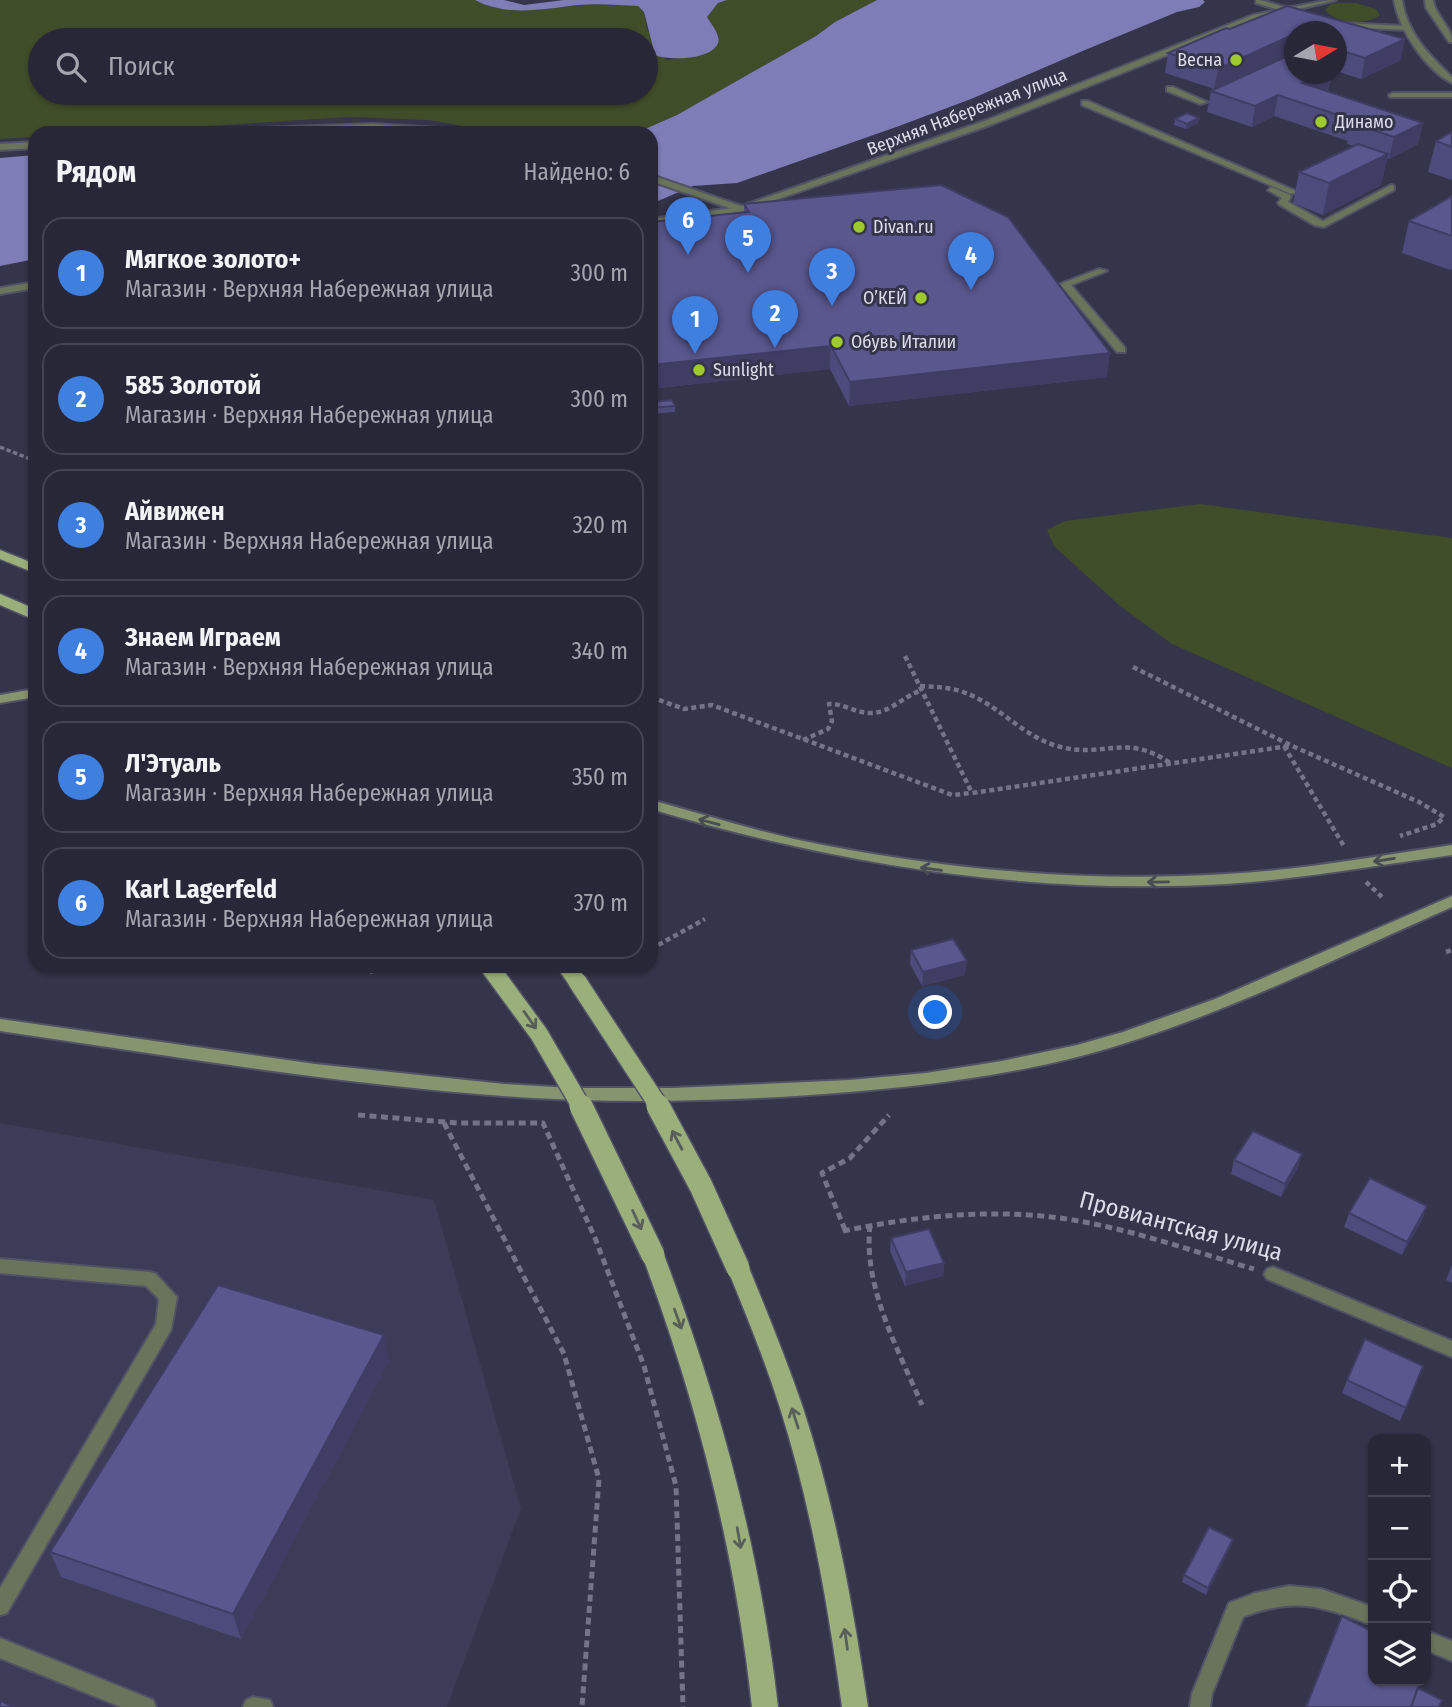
<!DOCTYPE html>
<html lang="ru">
<head>
<meta charset="utf-8">
<style>
	:root { --surface:#272738; --page:#2f2f40; --text:#f1f3f6; --muted:#a4a5ae; --line:#434453; --accent:#9eca2f }
	body { margin:0; font-family:"Fira Sans Condensed",sans-serif; background:var(--page); color:var(--text) }
	.controls { position:absolute; right:21px; bottom:21px; display:grid; overflow:hidden; border-radius:14px; box-shadow:0 2px 5px #0004 }
	.controls button { width:63px; height:63px; display:grid; place-items:center; padding:0; border:0; border-bottom:2px solid var(--line); background:var(--surface); color:var(--text); font:35px sans-serif }
	.compass { position:absolute; left:1284px; top:21px; width:63px; height:63px; border-radius:50%; background:var(--surface); box-shadow:0 2px 5px #0004; rotate:80deg }
	.you { position:absolute; left:936px; top:1013px; width:24px; height:24px; margin:-18px; border:5px solid #fff; border-radius:50%; background:#1a73e8; box-shadow:0 0 0 10px #1a73e833 }
	.badge { display:grid; place-items:center; width:46px; height:46px; border-radius:50%; background:var(--accent); color:#fff; font-size:23px; font-weight:700 }
	.pin { position:absolute; translate:-50% -58px; filter:drop-shadow(0 2px 4px #0008) }
	.pin::after { content:''; position:absolute; top:37px; width:24px; height:21px; background:inherit; clip-path:polygon(0 0,100% 0,50% 100%) }
	.list { margin:0; padding:0; list-style:none }
	h2 { display:flex; justify-content:space-between; align-items:center; height:91px; margin:0; padding:0 28px; font-size:30px }
	h2 small { font-size:23px; font-weight:400; color:var(--muted) }
	.list li { display:grid; grid-template-columns:46px 1fr auto; gap:21px; align-items:center; box-sizing:border-box; height:112px; margin:0 14px 14px; padding:0 14px; border:2px solid var(--line); border-radius:21px }
	.list b { display:block; font-size:26px; white-space:nowrap }
	.list p { margin:0; font-size:23px; white-space:nowrap; color:var(--muted) }
	.list em { font-size:23px; font-style:normal; color:var(--muted) }
	.icon { flex:none; width:38px; height:38px; fill:none; stroke:currentColor; stroke-width:2; stroke-linecap:round; stroke-linejoin:round }
	.map { position:relative; flex:none; width:1452px; height:1707px; overflow:hidden }
	.search { position:absolute; background:var(--surface); box-shadow:0 2px 5px #0004; left:28px; top:28px; width:630px; height:77px; display:flex; align-items:center; gap:18px; box-sizing:border-box; padding:0 24px; border-radius:38px; color:var(--muted); font-size:26px }
	.panel { position:absolute; background:var(--surface); box-shadow:0 2px 5px #0004; left:28px; top:126px; width:630px; height:847px; border-radius:21px }
	.map>svg:first-child { display:block }
</style>
</head>
<body>
<div class="map">
<svg width="1452" height="1707" viewBox="0 0 1452 1707">
	<rect width="100%" height="100%" fill="#34344a"/>
	<path fill="#3c3c58" d="M0 1123 434 1200 521 1509 447 1707H0Z"/>
	<path fill="#404d29" fill-rule="evenodd" d="M0 0H475C508 17 544 9 578 5 597 3 619 5 638 6L644 12 647 29 666 60 700 55 713 49 719 36 707 17 718 3 727 0H877L835 22 816 36 677 115 636 133H501L429 120 349 117 98 133H35V137L0 139ZM40 40H646V93H40Z
		M1338 3H1356L1376 9 1380 15C1366 26 1336 24 1325 10L1331 4Z
		M1200 504 1452 538V768L1172 644 1120 606 1054 546 1047 530 1065 521Z"/>
	<path fill="#7e7db8" d="M475 0H504L524 5 564 0H727L718 3 707 17C711 24 721 35 718 43 712 60 668 61 655 55L644 12 638 6C619 5 597 3 578 5 544 9 507 17 475 0Z
		M877 0H1203L1205 2 1199 7 1177 12 1085 50 971 99 899 126 737 183 693 186 651 204V133H636L677 115 816 36 835 22Z
		M35 155V259L0 266V158Z"/>
	<g fill="none" stroke-linecap="round" stroke-linejoin="round">
		<g stroke="#525267" stroke-width="4">
			<path id="service" d="M1425 0H1433C1435 16 1452 26 1452 42H1449L1426 8Z
				M1167 87H1173L1207 102 1200 104 1167 91Z
				M1393 93H1452V97H1390L1389 95Z
				M1082 101H1088L1298 192 1291 194 1082 105Z
				M373 124 472 130 476 133 340 130 204 133 208 130Z
				M35 142V148L0 150V144Z
				M651 175 744 207 746 209 738 211 651 181Z
				M1391 185 1394 186V190L1324 227 1314 225 1280 205 1278 203 1282 198 1268 190 1272 187 1290 195 1291 197 1288 202 1323 221Z
				M1099 269 1107 271 1071 285 1125 348V352H1117L1060 284Z
				M0 1259 150 1272 156 1274 177 1297 171 1330 7 1613 0 1615V1588L156 1324 159 1299 146 1286 0 1273Z
				M1289 1586 1321 1589 1373 1607V1625C1322 1607 1297 1596 1243 1617L1212 1694 1210 1707H1190L1192 1694 1229 1603 1255 1593Z
				M1426 1631 1452 1641V1661L1426 1650Z
				M0 1638 153 1700 156 1707H121L0 1658Z
				M253 1697 270 1700 273 1707H243L246 1700Z"/>
		</g>
		<g stroke="#525267" stroke-width="4">
			<path id="minor" d="M1256 0C1268 0 1279 8 1290 7 1305 6 1320 0 1336 0L1258 19 993 124 744 211 651 225V219L739 207 987 120 1253 15 1279 10 1256 3Z
				M1341 23 1406 26 1410 28 1406 30 1344 27H1341Z
				M35 282V288L0 294V288Z
				M1273 1267 1452 1341V1357L1267 1279 1264 1274 1267 1269Z"/>
		</g>
		<g stroke="#525267" stroke-width="4">
			<path id="tertiary" d="M1394 0H1402C1407 33 1429 55 1452 77V83C1425 69 1399 30 1394 0Z"/>
		</g>
		<g stroke="#525267" stroke-width="4">
			<path id="secondary" d="M35 689V697L0 703V695Z
				M651 800C699 813 746 828 794 839 936 869 1081 883 1226 874 1302 870 1377 856 1452 845V855C1377 865 1302 879 1226 884 1028 895 840 865 651 809Z
				M1452 896V907C1329 961 1208 1023 1077 1057 986 1080 890 1090 796 1096 709 1101 621 1103 534 1098 355 1087 177 1057 0 1031V1019L315 1064 504 1084 572 1088H673L850 1080 926 1073 1002 1061 1077 1045 1123 1032 1215 999Z"/>
		</g>
		<g stroke="#525267" stroke-width="3">
			<path id="primary" d="M0 550 35 564V573L0 559Z
				M0 594 35 609V620L0 605Z
				M556 966H575L586 981 584 986H570Z
				M653 1246 661 1249 664 1255C720 1402 760 1550 778 1707H752C735 1551 697 1402 642 1255L645 1249Z
				M738 1259 746 1262 749 1268C768 1314 787 1361 803 1408 835 1505 853 1606 868 1707H842C828 1606 811 1505 780 1408 765 1361 746 1314 727 1268L730 1262Z"/>
		</g>
		<path stroke="#737487" stroke-width="3.5" stroke-dasharray="4.5 2.5" stroke-linecap="butt" d="M0 447 35 461"/>
		<path stroke="#737487" stroke-width="4.5" stroke-dasharray="5 3.5" stroke-linecap="butt" d="M905 656 972 793 1289 746
			M1133 667 1290 745 1419 802 1444 817 1437 824 1400 836
			M920 686C935 687 949 687 963 692 999 704 1023 738 1061 747 1104 758 1127 733 1170 763
			M651 697 684 709 712 705 952 795 972 793
			M803 740 828 729 832 721 829 704C844 703 857 714 872 713 891 712 904 696 922 690
			M1284 746 1345 848
			M1366 882 1382 897
			M651 949 705 919
			M1446 952 1452 950
			M370 972 388 966"/>
		<path stroke="#737487" stroke-width="5" stroke-dasharray="7 4.5" stroke-linecap="butt" d="M358 1115 458 1123H543L595 1238 644 1366 676 1486 683 1707
			M444 1123 564 1354 599 1479 582 1707
			M870 1225C863 1287 898 1349 922 1405
			M845 1230 822 1173 850 1158 889 1115
			M843 1231C917 1216 992 1208 1067 1219 1131 1229 1192 1251 1254 1269"/>
		<use href="#service" fill="#6a745a" fill-rule="evenodd"/>
		<use href="#minor" fill="#6a745a" fill-rule="evenodd"/>
		<use href="#tertiary" fill="#6a745a" fill-rule="evenodd"/>
		<use href="#secondary" fill="#86956d" fill-rule="evenodd"/>
		<use href="#primary" fill="#9baf7b" fill-rule="evenodd"/>
		<g stroke="#525267" stroke-width="21" stroke-linecap="butt">
			<path id="primary-bridge-far1" d="M489 966 539 1034 582 1108
				M577 981 660 1108"/>
		</g>
		<g stroke="#525267" stroke-width="26" stroke-linecap="butt">
			<path id="primary-bridge" d="M581 1106 653 1255
				M658 1106 701 1186 738 1268"/>
		</g>
		<use href="#primary-bridge-far1" stroke="#9baf7b" stroke-width="18"/>
		<use href="#primary-bridge" stroke="#9baf7b" stroke-width="23"/>
	</g>
	<path fill="#4d4b7b" d="M1287 6 1401 60 1361 79 1336 71V32H1294V74L1329 89 1325 91 1423 123 1418 144 1389 159 1387 158 1381 185 1323 215 1293 203 1299 172 1353 146 1347 144 1348 141 1274 116 1252 127 1207 112 1211 91 1214 89 1165 73 1168 53Z
		M1199 118 1198 123 1186 129 1174 125 1175 119Z
		M1452 132V180L1428 172 1436 141Z
		M1452 196V269L1450 270 1402 253 1409 221Z
		M744 204 1107 377 849 406 830 369 651 389V222L744 213Z
		M651 402 675 406V412L651 414Z
		M911 950 965 975 922 986 910 964Z
		M1234 1160 1298 1168 1281 1197 1231 1174Z
		M1427 1206 1422 1220 1402 1255 1344 1227 1349 1213Z
		M891 1238 944 1263 943 1276 905 1286 890 1251Z
		M1452 1265V1283L1446 1280Z
		M389 1361 241 1639 61 1577 50 1552Z
		M1423 1366 1400 1421 1342 1393 1347 1380Z
		M1233 1539 1231 1546 1206 1595 1182 1582 1184 1575Z"/>
	<path fill="#3f3d64" d="M1292 35 1289 56 1214 89 1218 69Z
		M1405 39 1401 60 1361 79 1365 58Z
		M1323 74H1332L1329 89 1301 103 1302 83Z
		M1278 95 1274 116 1252 127 1255 106Z
		M1199 118 1198 123 1186 129 1187 124Z
		M1423 123 1418 144 1389 159 1394 137Z
		M1388 154 1381 185 1323 215 1329 183Z
		M831 346 830 369 651 389V365Z
		M1110 353 1107 377 849 406 850 382Z
		M967 961 965 975 922 986 923 972Z
		M1302 1154 1298 1168 1281 1197 1285 1184Z
		M1427 1206 1422 1220 1402 1255 1407 1242Z
		M944 1263 943 1276 905 1286 906 1272Z
		M384 1335 389 1361 241 1639 233 1614Z
		M1233 1539 1231 1546 1206 1595 1208 1588Z"/>
	<path fill="#5a578f" stroke="#3f3d64" stroke-width="2" d="M1287 6 1405 39 1365 58 1336 49V32H1294V36L1292 35 1218 69 1168 53 1226 28 1230 29Z
		M1290 55 1294 56V74H1323L1302 83 1423 123 1394 137 1352 123 1356 121 1278 95 1255 106 1211 91Z
		M1187 113 1199 118 1187 124 1175 119Z
		M1452 132V147L1436 141Z
		M1358 144 1388 154 1329 183 1299 172Z
		M941 185 1008 217 1110 353 850 382 831 346 651 365V222L749 212 744 204Z
		M1452 196V236L1409 221Z
		M672 400 675 406 651 408V402Z
		M953 939 967 961 923 972 911 950Z
		M1253 1131 1302 1154 1285 1184 1234 1160Z
		M1370 1178 1427 1206 1407 1242 1349 1213Z
		M929 1229 944 1263 906 1272 891 1238Z
		M218 1285 384 1335 233 1614 50 1552Z
		M1365 1339 1423 1366 1406 1408 1347 1380Z
		M1209 1527 1233 1539 1208 1588 1184 1575Z
		M1342 1616 1373 1632V1681H1420L1411 1707H1306Z
		M1418 1688 1442 1700 1439 1707H1411Z
		M0 1701 15 1707H0Z"/>
	<defs><path id="oneway-shaft" d="M-6 0H5M1.5-3L5.5 0L1.5 3" fill="none" stroke-width="1.6" stroke-linecap="round" stroke-linejoin="round" transform="scale(1.75)"/></defs>
	<g stroke="#484c53">
		<use href="#oneway-shaft" transform="translate(709 822) rotate(-165)"/>
		<use href="#oneway-shaft" transform="translate(1384 860) rotate(171)"/>
		<use href="#oneway-shaft" transform="translate(931 869) rotate(-173)"/>
		<use href="#oneway-shaft" transform="translate(1158 882) rotate(179)"/>
	</g>
	<g stroke="#585f5b">
		<use href="#oneway-shaft" transform="translate(530 1020) rotate(55)"/>
		<use href="#oneway-shaft" transform="translate(677 1140) rotate(-118)"/>
		<use href="#oneway-shaft" transform="translate(637 1220) rotate(65)"/>
		<use href="#oneway-shaft" transform="translate(678 1319) rotate(70)"/>
		<use href="#oneway-shaft" transform="translate(795 1418) rotate(-108)"/>
		<use href="#oneway-shaft" transform="translate(739 1538) rotate(80)"/>
		<use href="#oneway-shaft" transform="translate(846 1639) rotate(-98)"/>
	</g>
	<g fill="#9eca2f" stroke="#34344a" stroke-width="2.5">
		<circle cx="1236" cy="60" r="7"/>
		<circle cx="1321" cy="122" r="7"/>
		<circle cx="859" cy="227" r="7"/>
		<circle cx="921" cy="298" r="7"/>
		<circle cx="837" cy="342" r="7"/>
		<circle cx="699" cy="370" r="7"/>
	</g>
	<g text-anchor="middle" stroke-width="6" stroke-linejoin="round" paint-order="stroke">
		<g font-size="18" fill="#dbdcea" stroke="#34344a" text-anchor="start">
			<text x="1222" y="66" text-anchor="end">Весна</text>
			<text x="1335" y="128">Динамо</text>
			<text x="873" y="233">Divan.ru</text>
			<text x="907" y="304" text-anchor="end">О’КЕЙ</text>
			<text x="851" y="348">Обувь Италии</text>
			<text x="713" y="376">Sunlight</text>
		</g>
		<g font-size="18" fill="#dbdcea" stroke="#34344a">
			<text transform="translate(967 112) rotate(-21)" y="6">Верхняя Набережная улица</text>
		</g>
		<g font-size="24" fill="#dbdcea" stroke="#34344a">
			<text transform="translate(1181 1226) rotate(15)" y="8">Провиантская улица</text>
		</g>
	</g>
</svg>
<div class="controls">
<button>+</button>
<button>−</button>
<button><svg class="icon" aria-label="locate" viewBox="0 0 24 24"><circle cx="12" cy="12" r="6"/><path d="M12 2v4M12 18v4M2 12h4M18 12h4"/></svg></button>
<button><svg class="icon" aria-label="layers" viewBox="0 0 24 24"><path d="M12 4l9 5-9 5-9-5zM3 14l9 5 9-5"/></svg></button>
</div>
<svg class="compass" viewBox="-18 -18 36 36"><path d="M0-13l5 13h-10z" fill="#e53935"/><path d="M0 13l5-13h-10z" fill="#a4a5ae"/></svg>
<div class="you"></div>
<div class="pin badge" style="left:695px;top:354px;background:#3f7fe0">1</div>
<div class="pin badge" style="left:775px;top:348px;background:#3f7fe0">2</div>
<div class="pin badge" style="left:832px;top:306px;background:#3f7fe0">3</div>
<div class="pin badge" style="left:971px;top:290px;background:#3f7fe0">4</div>
<div class="pin badge" style="left:748px;top:273px;background:#3f7fe0">5</div>
<div class="pin badge" style="left:688px;top:255px;background:#3f7fe0">6</div>
<div class="search"><svg class="icon" aria-label="search" viewBox="0 0 24 24"><circle cx="10" cy="10" r="6"/><path d="M15 15l6 6"/></svg>Поиск</div>
<section class="panel">
<h2>Рядом<small>Найдено: 6</small></h2>
<ul class="list">
<li><span class="badge" style="background:#3f7fe0">1</span><div><b>Мягкое золото+</b><p>Магазин · Верхняя Набережная улица</p></div><em>300 m</em></li>
<li><span class="badge" style="background:#3f7fe0">2</span><div><b>585 Золотой</b><p>Магазин · Верхняя Набережная улица</p></div><em>300 m</em></li>
<li><span class="badge" style="background:#3f7fe0">3</span><div><b>Айвижен</b><p>Магазин · Верхняя Набережная улица</p></div><em>320 m</em></li>
<li><span class="badge" style="background:#3f7fe0">4</span><div><b>Знаем Играем</b><p>Магазин · Верхняя Набережная улица</p></div><em>340 m</em></li>
<li><span class="badge" style="background:#3f7fe0">5</span><div><b>Л'Этуаль</b><p>Магазин · Верхняя Набережная улица</p></div><em>350 m</em></li>
<li><span class="badge" style="background:#3f7fe0">6</span><div><b>Karl Lagerfeld</b><p>Магазин · Верхняя Набережная улица</p></div><em>370 m</em></li>
</ul>
</section>
</div>
</body>
</html>
